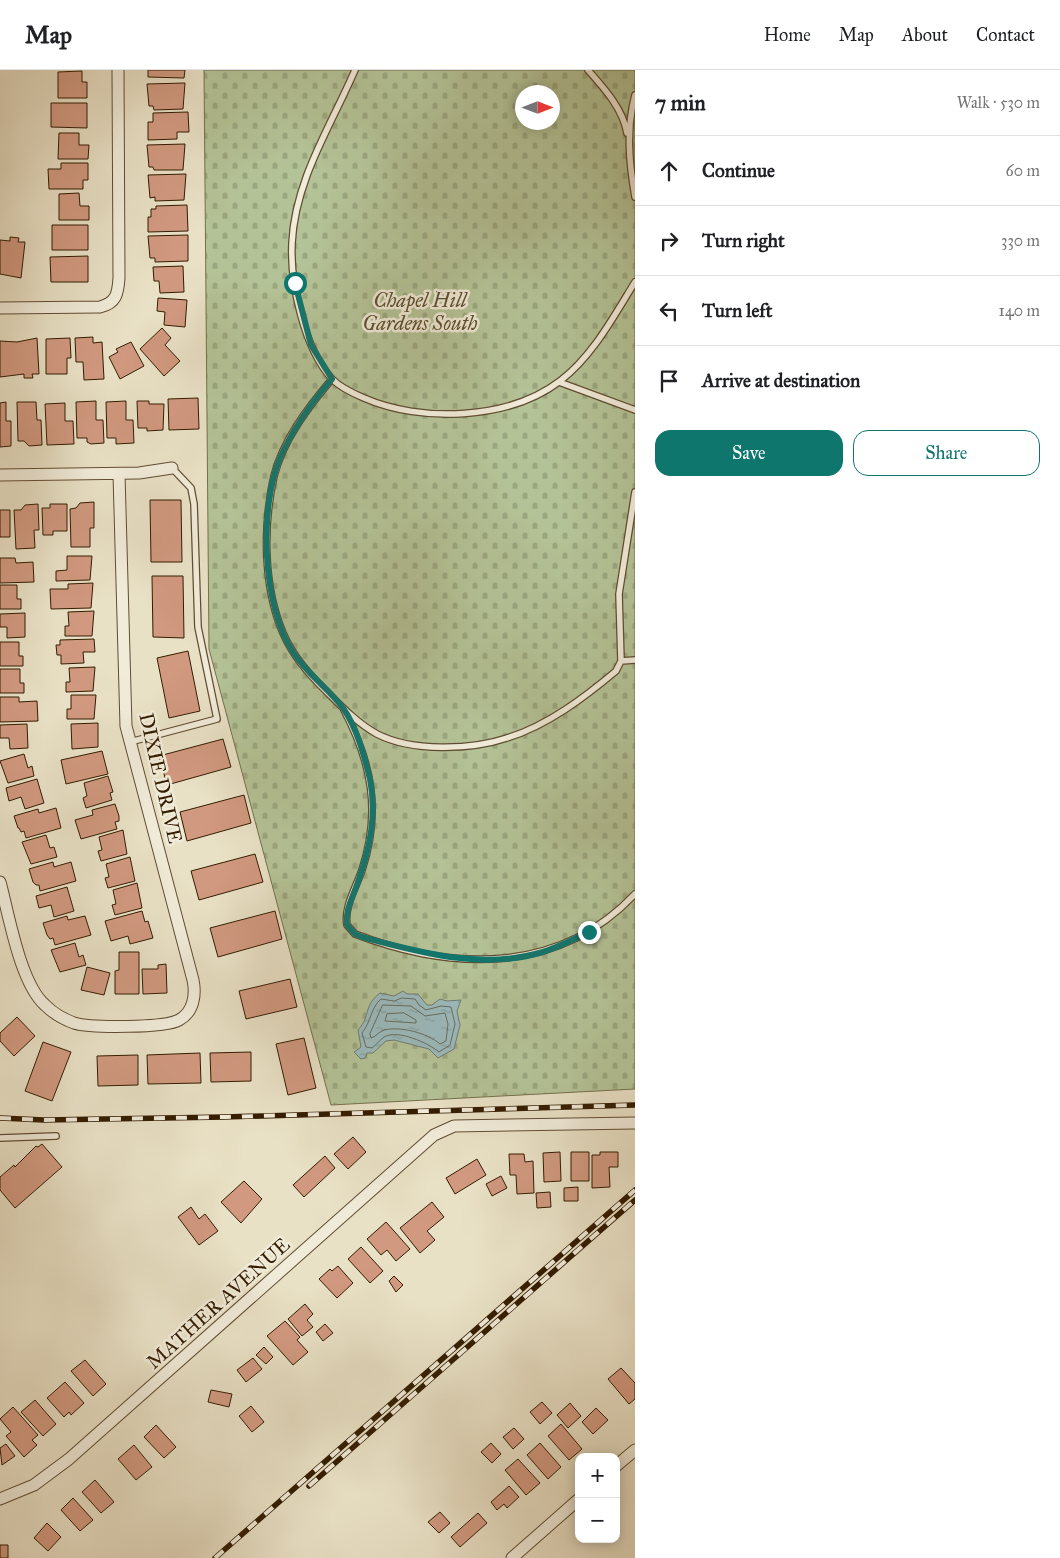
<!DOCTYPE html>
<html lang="en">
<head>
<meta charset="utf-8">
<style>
	:root { --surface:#fff; --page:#f2f2f2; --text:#202124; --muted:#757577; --line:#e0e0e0; --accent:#0f766e }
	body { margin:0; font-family:"IM FELL Great Primer",serif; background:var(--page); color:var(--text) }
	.controls { position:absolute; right:15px; bottom:15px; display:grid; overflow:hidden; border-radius:10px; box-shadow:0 2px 12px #0003 }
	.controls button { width:45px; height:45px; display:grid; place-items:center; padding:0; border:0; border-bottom:1px solid var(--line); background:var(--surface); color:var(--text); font:25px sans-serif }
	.compass { position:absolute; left:515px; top:15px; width:45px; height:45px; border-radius:50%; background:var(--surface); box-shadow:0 2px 12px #0003; rotate:90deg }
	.stop { position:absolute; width:15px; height:15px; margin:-11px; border:4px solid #0f766e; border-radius:50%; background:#fff }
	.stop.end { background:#0f766e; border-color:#fff; box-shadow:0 1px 5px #0008 }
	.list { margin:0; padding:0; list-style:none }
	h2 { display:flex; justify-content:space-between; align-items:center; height:65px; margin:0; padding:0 20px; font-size:21px }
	h2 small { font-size:16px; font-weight:400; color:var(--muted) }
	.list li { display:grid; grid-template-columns:32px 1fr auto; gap:15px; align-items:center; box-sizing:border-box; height:70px; padding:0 20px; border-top:1px solid var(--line) }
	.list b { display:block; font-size:19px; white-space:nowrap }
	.list em { font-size:16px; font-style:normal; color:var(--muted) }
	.actions { display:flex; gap:10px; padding:15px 20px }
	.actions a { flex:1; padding:11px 0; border:1px solid var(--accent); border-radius:15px; text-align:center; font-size:18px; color:var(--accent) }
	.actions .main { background:var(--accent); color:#fff }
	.icon { flex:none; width:28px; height:28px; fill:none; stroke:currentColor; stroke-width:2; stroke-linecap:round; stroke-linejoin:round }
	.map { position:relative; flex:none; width:635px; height:1488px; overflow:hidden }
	header { display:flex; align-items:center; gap:30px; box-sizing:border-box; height:70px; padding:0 25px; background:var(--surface); border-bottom:1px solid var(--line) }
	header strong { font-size:24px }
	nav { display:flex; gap:28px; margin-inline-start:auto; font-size:18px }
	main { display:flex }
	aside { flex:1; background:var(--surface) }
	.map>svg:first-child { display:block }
</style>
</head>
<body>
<header>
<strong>Map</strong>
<nav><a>Home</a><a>Map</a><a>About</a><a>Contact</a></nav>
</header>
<main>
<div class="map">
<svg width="635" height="1488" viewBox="0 0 635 1488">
	<defs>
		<pattern id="cemetery-stones" width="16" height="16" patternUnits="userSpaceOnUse" patternTransform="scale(1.25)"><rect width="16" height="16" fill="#b4c397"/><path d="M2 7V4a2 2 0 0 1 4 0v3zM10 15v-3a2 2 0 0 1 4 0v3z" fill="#9ba780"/></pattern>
		<pattern id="water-ripples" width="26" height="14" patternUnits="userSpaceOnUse" patternTransform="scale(1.25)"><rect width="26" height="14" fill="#9bbbbe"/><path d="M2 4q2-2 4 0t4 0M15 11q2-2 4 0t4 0" fill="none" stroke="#86a0a2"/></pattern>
	</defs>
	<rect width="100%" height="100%" fill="#e9e1c6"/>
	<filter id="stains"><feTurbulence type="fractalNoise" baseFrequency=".004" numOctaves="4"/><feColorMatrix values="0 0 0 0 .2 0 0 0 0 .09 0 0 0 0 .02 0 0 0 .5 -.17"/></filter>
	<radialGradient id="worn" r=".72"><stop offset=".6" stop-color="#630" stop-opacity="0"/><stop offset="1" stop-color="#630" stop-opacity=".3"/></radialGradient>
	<path fill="url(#cemetery-stones)" stroke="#74704c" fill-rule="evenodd" d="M204 0H635V1019L331 1035 209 579ZM522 22H552V52H522Z"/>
	<path fill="url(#water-ripples)" stroke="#717b72" d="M403 921 407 924H418L427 935H432L440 929 447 931 461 930 457 941 460 955 454 979 438 988 429 979 394 970 386 971 373 983H367L365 988 361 989 354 982 361 977 358 960C371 946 363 936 380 923L394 926Z"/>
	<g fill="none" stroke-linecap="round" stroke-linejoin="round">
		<path stroke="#676c5f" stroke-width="1" d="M402 928 415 929 419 935 426 940 441 936 451 937 455 954 450 975 439 982C428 973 398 959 384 967 380 970 376 975 372 978L366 977 362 963C371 952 371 937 381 929L394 931Z
			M383 935 411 936 425 946 445 943 448 954 446 971 440 974C427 963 401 956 384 960 378 962 376 967 371 968L370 964Z
			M404 943 416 950V953L385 951 387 944Z"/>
	</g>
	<path fill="#d19980" stroke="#331c00" d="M148 0H185L184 8 148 7Z
		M82 1V12H87V28H58V2Z
		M185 13 183 39 154 40 153 36H149L147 14Z
		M51 33H87V58L51 57Z
		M188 42 189 62H177V69L148 70V52H153V43Z
		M59 63H79V75H89L88 89H58Z
		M185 74 183 100H154L153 97H149L147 75Z
		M61 93H88V110H83V119H49L48 99H61Z
		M186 104 184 130 155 131V127L150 128 148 105Z
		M79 123 80 136H89V150H59V124Z
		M187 135 188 161 148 162V147H151V139H156V136Z
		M52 155H88V180H52Z
		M188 165V191L155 192V188H150L148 166Z
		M10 167 19 168 18 172H25L21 208 0 204V170L10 171Z
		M88 186V212H51L50 187Z
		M183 196 184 222 160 223 159 211H154L153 197Z
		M158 228 187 230 185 257 164 255 165 242 157 241Z
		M162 258 171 268 165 275 180 291 164 306 140 279Z
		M93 267V273L102 272 104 309 84 310 83 292H76L75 268Z
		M37 268 39 304H32L33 308H24V304L0 307V271L17 272Z
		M70 268 71 288H67V304H46V269Z
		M131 272 144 296 120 309 109 287 118 282 116 279Z
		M198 328 199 359 169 360 168 329Z
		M96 331V350H103L104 373 91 374 87 372V368H77L76 332Z
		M126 331V350H133L134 373 116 374V368H107L106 332Z
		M137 331H149V334H164L163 360 147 361V358H138Z
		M6 332V351H11V376L0 377V333Z
		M17 332H36L37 350H41L42 375 29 376 24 371H18Z
		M65 333V351H73L74 374 47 375 45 334Z
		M150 430H181L182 492H151Z
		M94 432V458H90V477H71L70 439 76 438 80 433Z
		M38 434 39 460H34L35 478 16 479 14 440H21L25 435Z
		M50 434H67V461H53V465H43L42 438H50Z
		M0 440H10V467H0Z
		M67 486H92L90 510 56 511V501L67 500Z
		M0 488H15L16 493 33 492 34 512 0 513Z
		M152 506H183L184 568 153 567Z
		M93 513 91 538 51 539 50 519H68V514Z
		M0 515H17V529H21V539H0Z
		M94 541 92 566H65V556H69L68 542Z
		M25 543V567L7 568V557H0V544Z
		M94 569 95 582H83L84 593 61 594V585H57L56 575H60V570Z
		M0 572H19V586H23V596H0Z
		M188 581 200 641 169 648 157 588Z
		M95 597 93 621 66 622V612H70L69 598Z
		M0 599H20V613H24V623H0Z
		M71 625H96L94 649H67V639H71Z
		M0 627H19V632L37 631 38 651 0 652Z
		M98 653V677L72 679 71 654Z
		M27 654 28 678 10 679 9 668H0V655Z
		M223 669 231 697 167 715 159 686Z
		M102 681 108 704 66 714 61 690Z
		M24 684 28 698 32 696 34 706 8 713 0 691Z
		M108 706 113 722 110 723 112 730 86 738 83 728 87 726 84 713Z
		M37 709 44 733 25 739 21 727 9 731 6 718Z
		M244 725 251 753 187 771 180 742Z
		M115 734 119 746V751L115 752 117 759 81 769 75 750 93 745 92 740Z
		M56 738 61 758 26 768 24 761 21 762 19 758H18L14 746 38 739 39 743Z
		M123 760 127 784 101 791 98 781 102 780 99 767Z
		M46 765 50 778 54 777 57 787 31 794 22 772Z
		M255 784 263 812 199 830 191 801Z
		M130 787 135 811 108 818 105 808 109 807 106 794Z
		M53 792 54 797 71 792 76 811 40 821 39 815H36L33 812 29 799Z
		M137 813 142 838 115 845 112 835 116 834 113 820Z
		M67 817 74 841 54 847 51 835 39 838 36 826Z
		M142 841 145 852 148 851 153 868 130 874 128 866 111 871 105 851Z
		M275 841 282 869 218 887 210 858Z
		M67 846 68 850 85 846 91 865 55 875 53 868 50 869 47 865 43 853Z
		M75 873 79 887 83 885 86 895 60 902 51 880Z
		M119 882H139V924H115V901L119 900Z
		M166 894 167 923 143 924 142 899H158V895Z
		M87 897 110 903 104 925 81 920Z
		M290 909 297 937 246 949 239 921Z
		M17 947 35 966 14 986 0 971V963Z
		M304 968 316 1018 288 1025 276 974Z
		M43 972 71 982 52 1031 25 1021Z
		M251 982V1011L211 1012 210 983Z
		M200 983 201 1013 148 1014 147 985Z
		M138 985V1015L98 1016 97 986Z
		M353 1067 366 1082 348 1099 334 1084Z
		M42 1074 62 1097 15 1138 0 1120V1107L14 1095 15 1097 36 1076 38 1077Z
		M560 1082 561 1111 544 1112 543 1083Z
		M571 1082H589V1111H571Z
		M600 1082H618V1097H609L610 1117 592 1118V1085H600Z
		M509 1084H524L525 1092 533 1091 534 1123 517 1124 516 1105H510Z
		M325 1086 335 1098 304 1127 293 1115Z
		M477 1089 486 1105 455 1124 446 1108Z
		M501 1106 507 1118 492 1126 486 1114Z
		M244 1111 262 1129 241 1153 221 1132Z
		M578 1117V1131H564V1118Z
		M550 1122 551 1137 537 1138 536 1123Z
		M432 1132 444 1147 427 1161 435 1170 420 1183 400 1158Z
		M191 1137 199 1149 205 1144 218 1161 199 1175 178 1147Z
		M386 1152 410 1179 396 1191 387 1180 381 1185 367 1169Z
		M361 1177 383 1201 370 1213 348 1189Z
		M338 1196 353 1213 337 1228 319 1209 330 1199 332 1201Z
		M394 1206 403 1215 396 1222 389 1211Z
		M305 1234 313 1244 307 1250 313 1257 302 1266 288 1249Z
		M285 1251 300 1267 297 1270 308 1282 293 1295 267 1266Z
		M325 1254 333 1263 323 1271 316 1262Z
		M264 1277 273 1287 266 1294 256 1285Z
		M253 1288 262 1299 246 1312 237 1300Z
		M85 1290 106 1314 93 1326 71 1301Z
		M621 1298 635 1313V1329L629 1334 608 1309Z
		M65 1312 84 1333 71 1345 69 1342 64 1347 47 1328Z
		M211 1320 232 1324 229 1337 208 1332Z
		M35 1330 56 1354 43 1366 21 1342Z
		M542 1332 552 1343 540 1354 530 1342Z
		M570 1333 581 1346 568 1358 557 1345Z
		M251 1336 264 1352 252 1362 239 1346Z
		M13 1337 38 1365 32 1370 37 1375 24 1387 6 1366 11 1362 0 1349Z
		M596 1338 608 1350 593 1364 582 1352Z
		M561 1354 582 1379 569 1390 548 1366Z
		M156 1355 176 1377 164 1388 144 1367Z
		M514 1358 524 1369 513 1379 503 1367Z
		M491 1373 501 1384 492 1393 481 1382Z
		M540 1373 561 1397 548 1409 527 1385Z
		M6 1374 15 1386 2 1395 0 1378Z
		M134 1375 152 1397 136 1410 118 1389Z
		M518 1389 540 1413 526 1425 505 1400Z
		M95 1410 114 1432 101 1443 82 1422Z
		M509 1416 519 1427 507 1438 504 1434 497 1440 491 1432Z
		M73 1428 93 1450 80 1461 61 1440Z
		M440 1442 450 1453 439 1463 428 1452Z
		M478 1443 487 1453 460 1477 451 1467Z
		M47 1453 61 1467 48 1481 34 1468Z
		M0 1475H8V1488H0Z"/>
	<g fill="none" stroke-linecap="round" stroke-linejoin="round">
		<g stroke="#604d32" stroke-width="8">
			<path id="service" d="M355 0C331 56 295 110 292 173 290 214 304 278 332 309 341 318 352 323 364 328 421 353 509 350 560 311 592 287 614 246 635 212
				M588 0C604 18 623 39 627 63
				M635 25C626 59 629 92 635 127
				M332 309C309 336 283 370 274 406 263 455 263 516 283 563 293 586 308 603 325 620 341 636 357 653 377 664 412 682 471 680 507 668 547 656 585 627 616 601L621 591 619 524 635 422
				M559 312 635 340
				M621 591 635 590
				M344 640C372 693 381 742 362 800 356 818 344 836 347 855L355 864C452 901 559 905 635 824
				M130 672 217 649 198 557 194 434 191 418 172 398
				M0 1068 56 1066"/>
		</g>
		<g stroke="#604d32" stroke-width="13">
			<path id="minor" d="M0 238 100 237C116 233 118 224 119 208L118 0
				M0 405 139 403 172 398
				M0 812C9 845 20 913 45 935 53 943 63 949 74 953 90 958 165 958 179 950 194 942 196 924 193 910L126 656 119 404
				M616 1396 635 1380
				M0 1429 34 1415 69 1389 434 1065 454 1056 635 1053
				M512 1488 579 1429"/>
		</g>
		<use href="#service" stroke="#f1ecda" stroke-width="5.5"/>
		<use href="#minor" stroke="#f1ecda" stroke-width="11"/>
		<g stroke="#331c00" stroke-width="5.5">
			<path id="rail" d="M0 1048 44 1050 225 1047 635 1035
				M309 1416 635 1130
				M215 1488 635 1120"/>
		</g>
		<use href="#rail" stroke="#f1ecda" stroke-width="4" stroke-dasharray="11" stroke-linecap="butt"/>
	</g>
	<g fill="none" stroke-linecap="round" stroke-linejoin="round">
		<path stroke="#0f766e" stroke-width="6" d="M295 213 311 275 332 309C312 332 293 359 280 388 259 438 262 535 293 582 307 604 328 618 343 638 357 658 364 685 370 709 377 744 370 778 358 812 353 827 345 840 347 855L355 864 362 867C422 883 482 900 543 882 559 877 574 869 589 862"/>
	</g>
	<g text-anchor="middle" stroke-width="5" stroke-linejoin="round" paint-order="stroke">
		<g font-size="20" font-style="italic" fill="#5a4e2d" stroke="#f1ecda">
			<text x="420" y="237">Chapel Hill<tspan x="420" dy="23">Gardens South</tspan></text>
		</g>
		<g font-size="20" fill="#331c00" stroke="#f1ecda">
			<text transform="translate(161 708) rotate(77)" y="7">DIXIE DRIVE</text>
			<text transform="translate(218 1233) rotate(-42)" y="7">MATHER AVENUE</text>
		</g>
	</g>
	<rect width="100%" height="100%" filter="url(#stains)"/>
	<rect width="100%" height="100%" fill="url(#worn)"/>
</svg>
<div class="controls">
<button>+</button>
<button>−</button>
</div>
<svg class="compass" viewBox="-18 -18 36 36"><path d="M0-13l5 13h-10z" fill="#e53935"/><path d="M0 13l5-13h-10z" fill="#757577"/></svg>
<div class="stop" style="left:295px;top:213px"></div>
<div class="stop end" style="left:589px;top:862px"></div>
</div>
<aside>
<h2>7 min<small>Walk · 530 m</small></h2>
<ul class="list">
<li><svg class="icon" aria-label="ahead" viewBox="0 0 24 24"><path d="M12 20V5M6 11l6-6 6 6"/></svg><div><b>Continue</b></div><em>60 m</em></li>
<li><svg class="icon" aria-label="right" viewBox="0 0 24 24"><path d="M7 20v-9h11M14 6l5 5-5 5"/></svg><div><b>Turn right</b></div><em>330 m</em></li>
<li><svg class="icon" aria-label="left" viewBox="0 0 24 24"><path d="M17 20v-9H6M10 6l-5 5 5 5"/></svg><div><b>Turn left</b></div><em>140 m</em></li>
<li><svg class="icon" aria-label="arrive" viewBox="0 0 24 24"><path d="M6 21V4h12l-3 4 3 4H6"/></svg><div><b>Arrive at destination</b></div></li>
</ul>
<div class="actions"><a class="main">Save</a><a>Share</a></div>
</aside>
</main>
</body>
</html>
